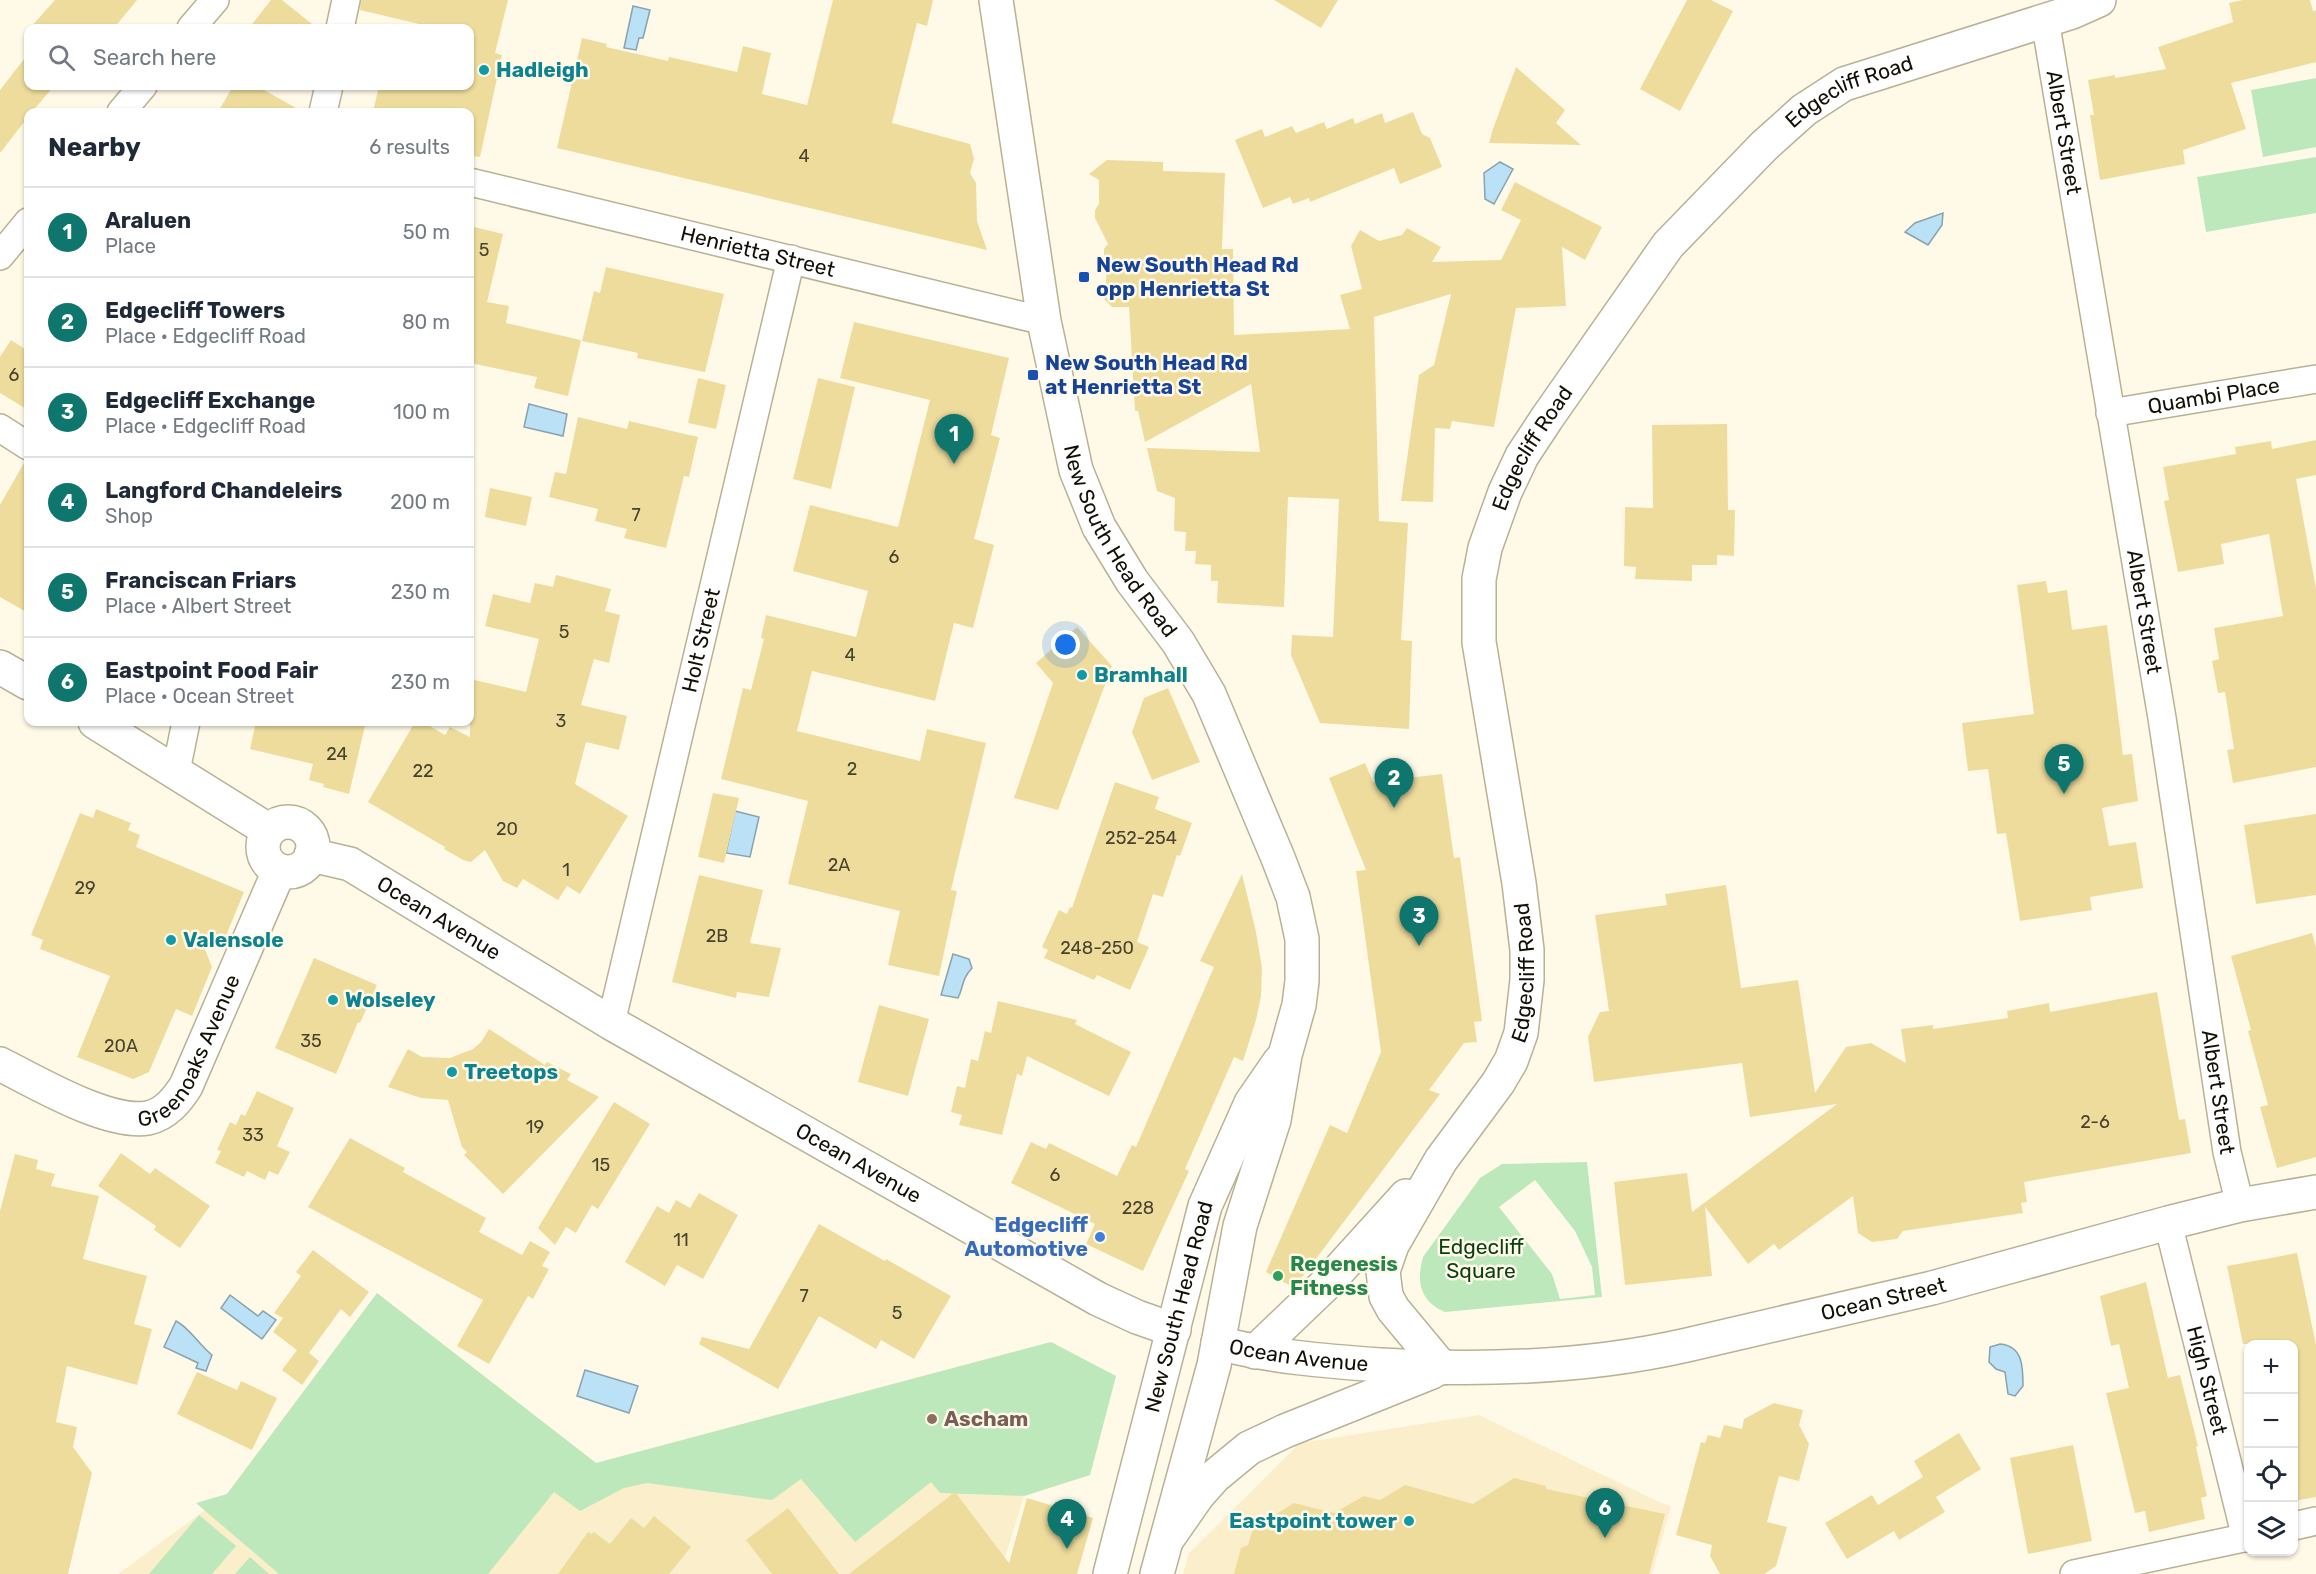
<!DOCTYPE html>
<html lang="en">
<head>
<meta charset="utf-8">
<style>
	:root { --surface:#fff; --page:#f6f6f7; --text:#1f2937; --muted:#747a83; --line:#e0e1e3; --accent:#0f766e }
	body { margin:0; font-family:Rubik,sans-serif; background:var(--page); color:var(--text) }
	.controls { position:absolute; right:18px; bottom:18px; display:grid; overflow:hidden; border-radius:12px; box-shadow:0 2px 4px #0004 }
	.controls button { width:54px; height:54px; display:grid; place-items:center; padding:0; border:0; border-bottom:2px solid var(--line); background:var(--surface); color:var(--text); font:30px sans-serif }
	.you { position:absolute; left:1066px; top:645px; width:21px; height:21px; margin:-15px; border:4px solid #fff; border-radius:50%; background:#1a73e8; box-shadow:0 0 0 9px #1a73e833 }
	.badge { display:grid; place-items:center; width:39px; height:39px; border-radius:50%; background:var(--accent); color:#fff; font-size:20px; font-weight:700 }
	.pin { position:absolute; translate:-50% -50px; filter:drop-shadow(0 2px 3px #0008) }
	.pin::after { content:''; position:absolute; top:32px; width:21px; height:18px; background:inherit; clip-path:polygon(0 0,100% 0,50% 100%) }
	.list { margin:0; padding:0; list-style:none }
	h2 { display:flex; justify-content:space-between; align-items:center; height:78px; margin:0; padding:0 24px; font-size:26px }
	h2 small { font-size:20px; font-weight:400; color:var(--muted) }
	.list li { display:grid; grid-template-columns:39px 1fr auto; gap:18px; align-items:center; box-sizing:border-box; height:90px; padding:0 24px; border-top:2px solid var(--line) }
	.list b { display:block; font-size:22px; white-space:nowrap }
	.list p { margin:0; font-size:20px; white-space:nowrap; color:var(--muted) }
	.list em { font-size:20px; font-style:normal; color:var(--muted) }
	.icon { flex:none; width:33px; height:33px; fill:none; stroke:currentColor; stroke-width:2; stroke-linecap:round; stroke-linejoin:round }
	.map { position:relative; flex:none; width:2316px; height:1574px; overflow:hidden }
	.search { position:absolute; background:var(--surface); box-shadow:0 2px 4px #0004; left:24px; top:24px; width:450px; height:66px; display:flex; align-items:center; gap:15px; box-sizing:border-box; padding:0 21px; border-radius:12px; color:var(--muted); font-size:22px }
	.panel { position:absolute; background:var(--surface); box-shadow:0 2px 4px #0004; left:24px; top:108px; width:450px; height:618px; border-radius:12px }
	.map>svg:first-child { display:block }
</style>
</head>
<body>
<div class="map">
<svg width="2316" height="1574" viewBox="0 0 2316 1574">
	<rect width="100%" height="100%" fill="#fffae8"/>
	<path fill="#faefca" d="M377 1293 596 1463 1051 1342 1116 1376 1090 1475 1024 1496 1000 1574H118L227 1494Z
		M1479 1415 1659 1502 1671 1506 1652 1574H1183L1189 1553 1300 1443Z"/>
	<path fill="#bce8bc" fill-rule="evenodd" d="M2316 78V147L2263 157 2251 90Z
		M2316 157V213L2206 232 2197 177Z
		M1587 1162 1602 1297 1445 1312C1420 1301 1416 1282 1423 1257L1480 1178 1502 1164ZM1535 1180 1575 1231 1592 1267 1595 1295 1560 1299 1552 1274 1499 1207Z
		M377 1293 596 1463 1051 1342 1116 1376 1090 1475 1024 1496 940 1493 931 1482 855 1542 801 1479 772 1500 647 1483 624 1488 580 1511 554 1492 488 1574H279L196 1503 227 1494Z
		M199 1515 236 1546 212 1574H149Z
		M250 1557 269 1574H235Z"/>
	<path fill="#bbe1f6" stroke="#88a2ae" stroke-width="1.5" d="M633 6 650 10 643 38H639L636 50 624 48Z
		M1500 162 1513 169 1494 204 1485 199 1484 173Z
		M1943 213 1942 225 1928 245 1905 232 1915 223Z
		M529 404 567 414 563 436 524 427Z
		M735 811 759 817 750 857 726 853Z
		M953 954 969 959 972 968C961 980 964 986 958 998L941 995Z
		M230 1295 258 1316 263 1311 276 1320 262 1339 221 1308Z
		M176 1321C190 1328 199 1345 212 1355L206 1371 196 1368 198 1363 164 1347Z
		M2000 1344C2023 1346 2023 1367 2023 1386L2015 1396 2008 1394 2005 1372 1996 1369 1989 1362 1990 1347Z
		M585 1370 638 1386 629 1413 577 1396Z"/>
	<path fill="#eedc9d" d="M55 0H137L114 28H30Z
		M271 0H282L317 28H249Z
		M361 0H508L495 53 502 55 480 157 470 156V112H373L379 86H470V28H436L360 10Z
		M833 0H933L927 26 917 23 892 123 970 144 974 159 970 173 976 183 977 221 987 250 557 148 582 38 607 44 606 47 668 61 669 57 737 72 743 46 771 53 762 94 807 105Z
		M1274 0H1338L1321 28Z
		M1687 0H1711L1733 11 1680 111 1640 89Z
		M2243 0H2310L2313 11 2316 10V62L2231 83 2246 129 2183 150 2185 164 2100 180 2090 115H2094L2088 80 2115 75V78L2166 69 2158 47 2233 22 2229 3Z
		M28 54V86H54L32 112H28V117L0 153V90Z
		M1516 67 1565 110 1556 123 1581 145 1489 143 1493 129Z
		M233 86H257L303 112H218Z
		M1413 112 1422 134 1430 138 1442 167 1400 184 1394 168 1310 202 1309 198 1293 204 1290 197 1263 208 1235 140 1262 129 1265 137 1292 126 1296 133 1324 122 1327 129 1353 118 1355 124 1382 113 1385 123Z
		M1107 160 1163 162V171L1225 173 1222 249H1233L1234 335 1350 329 1340 295 1362 289 1351 246 1360 230 1379 241 1402 235 1407 228 1441 247 1432 262 1501 260 1521 220 1501 210 1515 182 1602 227 1585 260 1562 247 1566 306 1516 308 1494 427 1452 421 1450 429 1435 428 1433 502 1401 501 1419 375 1434 365 1451 294 1374 317 1379 521 1408 523 1401 640 1412 641 1409 729 1320 723 1291 655 1292 635 1333 637 1339 499 1288 497 1284 607 1217 603 1218 581H1211V565L1195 564 1196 551H1185L1186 532 1174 531 1175 498 1157 491 1147 448 1260 452 1251 384 1145 442 1138 411H1135L1129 307H1112L1105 300 1107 262 1104 258V249L1108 244 1095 218V210L1099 204V180L1089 174Z
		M470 226 503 234 487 302 509 306 506 323 581 340 568 396 534 388 537 377 470 363Z
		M606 267 724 294 705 372 637 358 638 353 582 341 594 291 600 293Z
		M854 322 1009 358 991 435 1000 438 974 539 994 545 973 628 954 623 935 701 812 671 797 731 920 761 927 729 986 743 951 890 957 891 939 976 888 965 900 911 788 884 808 801 721 779 743 688 751 690 764 639 761 638 766 615 856 637 868 591 793 571 810 505 898 527 930 400 840 378Z
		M11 340 28 351V410L0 393V357Z
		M698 378 726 385 716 429 688 423Z
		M818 378 855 387 831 489 793 479Z
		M578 417 627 429 629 421 698 437 689 477 684 476 666 548 624 538 627 529 595 521 598 509 549 497 555 472 566 474Z
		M1727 424 1728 510H1735L1734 556 1717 555V565H1692V581L1635 579 1636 567 1624 566 1625 507 1653 508 1652 425Z
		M2316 440V475L2296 479 2316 589V767L2233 783 2227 750 2234 749 2225 692 2218 693 2212 661 2219 659 2214 628 2283 616 2269 534 2221 544 2224 564 2178 572 2164 501 2169 500 2163 467 2236 454 2235 447 2271 441 2272 449Z
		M25 461 28 462V613L0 597V505Z
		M490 488 532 497 526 526 485 517Z
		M556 575 611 589 605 611 620 615 609 663 594 659 581 705 627 716 619 750 586 742 575 784 628 816 580 894 567 886 558 900 523 879 517 888 503 881 485 850 471 862 463 860 444 849 445 847 368 802 415 722H423L445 735 450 727 470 737V679L526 692 539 639 485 626 493 594 530 603 535 583 553 587Z
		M2046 581 2048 593 2067 590 2072 630 2107 625 2123 755 2132 754 2138 801 2102 808 2109 846 2136 842 2143 888 2090 897 2092 910 2020 921 2006 833 1997 834 1988 769 1968 771 1962 723 2034 714 2017 585Z
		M1077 627 1112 666 1058 810 1014 798 1053 683 1036 663Z
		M1168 688 1200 762 1152 780 1132 732 1144 698Z
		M256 722H366L349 794 323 787 324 784 309 780 313 764 250 749Z
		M1365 763 1373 782 1442 774 1454 858 1460 857 1482 1021 1474 1022 1477 1042 1464 1043 1429 1090 1440 1094 1294 1288 1266 1272 1330 1125 1347 1133 1381 1052 1356 871 1366 870 1329 778Z
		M1115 782 1159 797 1155 809 1192 823 1180 856 1177 855 1163 897 1153 894 1137 942 1149 947 1130 990 1097 975 1094 980 1044 958 1048 950 1042 947 1059 910 1067 914 1070 907 1072 908Z
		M713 793 739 798 724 863 698 857Z
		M96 809 131 823 128 830 140 835 136 847 244 892 225 938 204 947 212 967 192 1016 176 1009 149 1072 133 1079 77 1057 110 976 40 949 43 940 31 935 80 813 93 818Z
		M2316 814V895L2256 904 2244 825Z
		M1242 874 1256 932 1262 968 1261 996 1256 1020 1243 1061 1234 1057 1185 1169 1189 1171 1143 1271 1086 1244 1095 1224 1011 1183 1031 1142 1046 1149 1049 1143 1117 1176 1132 1145 1136 1147 1214 967 1200 961Z
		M699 875 763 890 750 943 781 948 769 997 737 992 736 998 672 982Z
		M1726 885 1741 988 1798 980 1815 1093 1846 1047 1871 1043 1906 1063 1901 1029 1933 1025V1029L2008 1018 2007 1011 2049 1003 2050 1012 2157 992 2179 1120 2185 1119 2191 1153 2024 1182 2027 1202 2021 1203 2023 1213 1903 1231 1897 1239 1872 1242 1858 1233 1853 1196 1779 1250 1774 1244 1748 1264 1705 1207 1712 1276 1625 1285 1614 1182 1687 1173 1692 1212 1837 1104 1750 1117 1742 1063 1594 1082 1588 1037 1600 1012 1609 1011 1595 915 1667 905 1665 894Z
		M2312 933 2316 948V1157L2277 1168 2260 1107 2268 1105 2248 1031 2251 1030 2231 956Z
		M314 958 377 985 360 1023 358 1022 336 1074 275 1048Z
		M998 1001 1077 1020 1075 1024 1131 1052 1109 1096 1027 1056 1022 1076 1017 1074 1002 1135 959 1125 962 1115 951 1112 957 1086 965 1088 971 1059 978 1061 985 1031 991 1033Z
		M879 1005 929 1019 908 1096 858 1082Z
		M489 1029 545 1065 547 1062 571 1074 567 1080 599 1097 503 1194 464 1155 467 1152 462 1147 448 1100 421 1098 388 1087 408 1049 422 1057 450 1058 473 1049 481 1042Z
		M257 1091 294 1108 277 1146 290 1152 278 1175 269 1171 265 1180 247 1171 244 1177 215 1163 221 1151 217 1150 230 1122 236 1125 241 1114 245 1116Z
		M614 1102 650 1124 598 1209 592 1205 576 1233 566 1227 555 1245 538 1228Z
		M350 1138 405 1168 403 1172 486 1218 479 1232 522 1255 530 1241 550 1252 542 1266 549 1269 533 1299 528 1296 489 1364 457 1346 483 1300 308 1207Z
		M121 1153 150 1174 155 1168 210 1206 180 1248 154 1230 156 1226 98 1186Z
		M15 1154 38 1160 36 1169 55 1174 51 1186 99 1196 83 1259 147 1276 134 1324 152 1329 137 1385 67 1366 56 1422 77 1427 73 1447 92 1473 68 1574H0V1211Z
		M699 1193 738 1215 703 1279 677 1265 665 1286 625 1262 657 1206 669 1213 676 1200 690 1208Z
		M819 1224 885 1261 886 1259 951 1296 914 1359 881 1340 876 1349 819 1316 778 1389 699 1344 702 1337 749 1349Z
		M313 1250 369 1292 350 1317 341 1309 309 1353 319 1361 302 1385 282 1370 297 1350 273 1332 283 1318 274 1313 301 1276 296 1272Z
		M2297 1253 2316 1345V1497L2294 1501V1344H2243L2227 1266Z
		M2146 1282 2168 1378 2180 1375 2198 1446 2196 1447 2207 1496 2201 1498 2205 1519 2149 1532 2145 1511 2135 1513 2106 1393 2129 1388 2119 1344 2111 1346 2100 1296Z
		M197 1372 237 1390 241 1381 277 1398 252 1450 177 1414Z
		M1774 1403 1803 1410 1799 1425 1809 1444 1799 1481 1779 1476 1767 1522 1787 1527 1776 1566 1764 1574H1720L1710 1556 1712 1545 1676 1535 1701 1442 1705 1443 1708 1435 1720 1438 1724 1425 1742 1429 1744 1419Z
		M1959 1433 1981 1469 1936 1497 1945 1512 1899 1540 1894 1531 1847 1559 1825 1523 1872 1495 1878 1505 1923 1477 1914 1461Z
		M2073 1445 2092 1541 2028 1554 2010 1458Z
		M1514 1478 1546 1486V1489L1665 1514 1649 1574H1234L1241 1548 1248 1545 1253 1528 1294 1503 1334 1513 1364 1496 1380 1500 1405 1485 1473 1504Z
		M955 1492 1009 1563 1027 1498 1093 1518 1077 1574H849Z
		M788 1508 839 1574H772L746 1540Z
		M654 1516 691 1547 669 1574H558L588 1532 591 1534 594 1532 610 1544 631 1518 644 1528Z"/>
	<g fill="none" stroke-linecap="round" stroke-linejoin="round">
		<g stroke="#b9b195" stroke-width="30">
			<g id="street">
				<path id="s1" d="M2045 20 2162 718 2227 1152 2240 1205"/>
				<path d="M191 28 215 0"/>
				<path d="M340 28 346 0"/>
				<path d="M121 112 143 86"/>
				<path d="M323 112 329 86"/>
				<path id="s2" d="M470 182 1044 321"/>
				<path d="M0 256 28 222"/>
				<path id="s3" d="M2110 413 2316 379"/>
				<path d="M0 428 28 446"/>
				<path d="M176 771 186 722"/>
				<path id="s4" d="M611 1023 791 259"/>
				<path id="s5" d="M2168 1223 2246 1538"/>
				<path d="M2294 1526 2316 1521"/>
				<path d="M2074 1574 2248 1537"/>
			</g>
		</g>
		<g stroke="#b9b195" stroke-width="36">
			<g id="secondary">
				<path d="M0 667 28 683"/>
				<path d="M95 722 268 830"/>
				<circle cx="288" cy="847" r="25"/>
				<path id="s6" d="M311 855 350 864 611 1023 1098 1299 1137 1317 1174 1330"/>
				<path id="s7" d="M0 1064C36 1082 108 1125 148 1118 166 1114 177 1100 186 1086L279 871"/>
				<path id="s8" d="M1218 1343C1272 1357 1325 1361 1380 1365 1483 1371 1586 1368 1687 1345L1932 1288 2168 1223 2240 1205 2316 1192"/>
				<path d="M1255 1352 1329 1281 1406 1196"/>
				<path id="s9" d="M1442 1368 1393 1309 1386 1296 1383 1271 1392 1245 1441 1160 1498 1083 1511 1061 1521 1033 1527 980V950L1519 883 1479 642V579L1485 548 1505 492 1522 456 1547 418 1668 245 1764 146 1804 110 1844 84 2072 12 2099 0"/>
				<path d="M1168 1538 1198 1495 1215 1476 1249 1448 1285 1431 1432 1372"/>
			</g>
		</g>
		<g stroke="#b9b195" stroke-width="36">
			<g id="primary">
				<path id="s10" d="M996 0 1044 321 1076 470 1099 527 1132 581 1178 642 1209 694 1278 858 1293 897 1302 939V981L1299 1005 1285 1055 1274 1120 1240 1226 1214 1365 1157 1574"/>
				<path id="s11" d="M1110 1574 1205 1206 1251 1103 1280 1061"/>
			</g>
		</g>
		<use href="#street" stroke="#fff" stroke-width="27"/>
		<use href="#secondary" stroke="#fff" stroke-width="33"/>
		<use href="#primary" stroke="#fff" stroke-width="33"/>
	</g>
	<g fill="#0f9aa8" stroke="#fffae8" stroke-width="2">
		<circle cx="484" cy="70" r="6"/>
		<circle cx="1082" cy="675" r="6"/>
		<circle cx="171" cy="940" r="6"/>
		<circle cx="333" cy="1000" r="6"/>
		<circle cx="452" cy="1072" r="6"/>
		<circle cx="1409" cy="1521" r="6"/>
	</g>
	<g fill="#1a4fb4" stroke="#fffae8" stroke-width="2">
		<rect x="1078" y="271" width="12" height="12" rx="3"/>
		<rect x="1027" y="369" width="12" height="12" rx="3"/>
	</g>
	<circle fill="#3f7fe0" stroke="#fffae8" stroke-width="2" cx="1100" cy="1237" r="6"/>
	<circle fill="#2e9e5b" stroke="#fffae8" stroke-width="2" cx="1278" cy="1276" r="6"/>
	<circle fill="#8d6e63" stroke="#fffae8" stroke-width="2" cx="932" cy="1419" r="6"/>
	<g text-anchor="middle" stroke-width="5" stroke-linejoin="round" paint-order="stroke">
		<g font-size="18" fill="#49422c">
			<text x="804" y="162">4</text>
			<text x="484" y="256">5</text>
			<text x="14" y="381">6</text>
			<text x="636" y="521">7</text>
			<text x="894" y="563">6</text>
			<text x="564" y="638">5</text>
			<text x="850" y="661">4</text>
			<text x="561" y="727">3</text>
			<text x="337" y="760">24</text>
			<text x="852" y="775">2</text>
			<text x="423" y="777">22</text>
			<text x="507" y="835">20</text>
			<text x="1141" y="844">252-254</text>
			<text x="839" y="871">2A</text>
			<text x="566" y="876">1</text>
			<text x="85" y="894">29</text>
			<text x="717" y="942">2B</text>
			<text x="1097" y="954">248-250</text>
			<text x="311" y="1047">35</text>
			<text x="121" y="1052">20A</text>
			<text x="2095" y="1128">2-6</text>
			<text x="535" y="1133">19</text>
			<text x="253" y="1141">33</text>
			<text x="601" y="1171">15</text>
			<text x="1055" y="1181">6</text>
			<text x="1138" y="1214">228</text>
			<text x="681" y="1246">11</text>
			<text x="804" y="1302">7</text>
			<text x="897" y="1319">5</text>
		</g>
		<g font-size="21" font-weight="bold" fill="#0d838f" stroke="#fffae8" text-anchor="start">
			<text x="496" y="77">Hadleigh</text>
			<text x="1094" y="682">Bramhall</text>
			<text x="183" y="947">Valensole</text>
			<text x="345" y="1007">Wolseley</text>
			<text x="464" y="1079">Treetops</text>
			<text x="1397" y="1528" text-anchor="end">Eastpoint tower</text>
		</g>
		<g font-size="21" fill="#120f06" stroke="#fffae8">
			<text dy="7" stroke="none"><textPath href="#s9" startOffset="1480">Edgecliff Road</textPath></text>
			<text dy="7" stroke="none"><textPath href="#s1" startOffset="114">Albert Street</textPath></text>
			<text dy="7" stroke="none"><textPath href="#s2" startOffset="296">Henrietta Street</textPath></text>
			<text dy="7" stroke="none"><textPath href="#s3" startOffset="105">Quambi Place</textPath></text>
			<text dy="7" stroke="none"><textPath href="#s9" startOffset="994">Edgecliff Road</textPath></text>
			<text dy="7" stroke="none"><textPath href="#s10" startOffset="560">New South Head Road</textPath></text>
			<text dy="7" stroke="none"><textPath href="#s1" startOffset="600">Albert Street</textPath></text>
			<text dy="7" stroke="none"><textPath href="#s4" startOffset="393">Holt Street</textPath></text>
			<text dy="7" stroke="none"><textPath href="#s6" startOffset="144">Ocean Avenue</textPath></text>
			<text dy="7" stroke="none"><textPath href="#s9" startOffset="454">Edgecliff Road</textPath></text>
			<text dy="7" stroke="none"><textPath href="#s7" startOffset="240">Greenoaks Avenue</textPath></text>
			<text dy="7" stroke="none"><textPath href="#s1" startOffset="1086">Albert Street</textPath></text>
			<text dy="7" stroke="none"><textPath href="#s6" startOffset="630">Ocean Avenue</textPath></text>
			<text dy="7" stroke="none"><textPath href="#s8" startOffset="674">Ocean Street</textPath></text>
			<text dy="7" stroke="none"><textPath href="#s11" startOffset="276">New South Head Road</textPath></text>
			<text dy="7" stroke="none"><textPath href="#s8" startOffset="82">Ocean Avenue</textPath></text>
			<text dy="7" stroke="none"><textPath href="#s5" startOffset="162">High Street</textPath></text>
		</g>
		<g font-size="21" font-weight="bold" fill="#164399" stroke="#fffae8" text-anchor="start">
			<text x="1096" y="272">New South Head Rd<tspan x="1096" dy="24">opp Henrietta St</tspan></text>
			<text x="1045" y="370">New South Head Rd<tspan x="1045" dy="24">at Henrietta St</tspan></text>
		</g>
		<g font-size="21" font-weight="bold" fill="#366cbe" stroke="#fffae8" text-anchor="end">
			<text x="1088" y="1232">Edgecliff<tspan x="1088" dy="24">Automotive</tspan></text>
		</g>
		<g font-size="21" fill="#093e11" stroke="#fffae8">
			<text x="1481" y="1254">Edgecliff<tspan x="1481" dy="24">Square</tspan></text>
		</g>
		<g font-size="21" font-weight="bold" fill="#27864d" stroke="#fffae8" text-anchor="start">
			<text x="1290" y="1271">Regenesis<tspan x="1290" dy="24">Fitness</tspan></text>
		</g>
		<g font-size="21" font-weight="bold" fill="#785e54" stroke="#fffae8" text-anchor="start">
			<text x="944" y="1426">Ascham</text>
		</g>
	</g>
</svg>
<div class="controls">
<button>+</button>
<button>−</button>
<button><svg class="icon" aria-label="locate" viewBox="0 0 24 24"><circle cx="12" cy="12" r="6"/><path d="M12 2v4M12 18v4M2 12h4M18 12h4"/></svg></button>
<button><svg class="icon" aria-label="layers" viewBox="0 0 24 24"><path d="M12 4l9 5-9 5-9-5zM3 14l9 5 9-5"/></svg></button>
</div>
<div class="you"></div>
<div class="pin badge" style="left:954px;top:464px">1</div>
<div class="pin badge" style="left:1394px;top:808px">2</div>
<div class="pin badge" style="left:1419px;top:946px">3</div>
<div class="pin badge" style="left:1067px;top:1549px">4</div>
<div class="pin badge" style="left:2064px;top:794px">5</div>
<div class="pin badge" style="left:1605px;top:1538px">6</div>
<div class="search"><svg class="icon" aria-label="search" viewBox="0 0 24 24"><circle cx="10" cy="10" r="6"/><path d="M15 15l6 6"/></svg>Search here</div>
<section class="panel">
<h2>Nearby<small>6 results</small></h2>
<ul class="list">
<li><span class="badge">1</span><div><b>Araluen</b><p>Place</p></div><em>50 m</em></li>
<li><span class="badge">2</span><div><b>Edgecliff Towers</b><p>Place · Edgecliff Road</p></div><em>80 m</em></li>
<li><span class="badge">3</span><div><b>Edgecliff Exchange</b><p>Place · Edgecliff Road</p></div><em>100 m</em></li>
<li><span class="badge">4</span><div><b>Langford Chandeleirs</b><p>Shop</p></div><em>200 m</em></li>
<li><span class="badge">5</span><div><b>Franciscan Friars</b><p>Place · Albert Street</p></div><em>230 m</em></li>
<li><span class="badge">6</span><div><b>Eastpoint Food Fair</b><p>Place · Ocean Street</p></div><em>230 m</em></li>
</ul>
</section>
</div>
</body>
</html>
